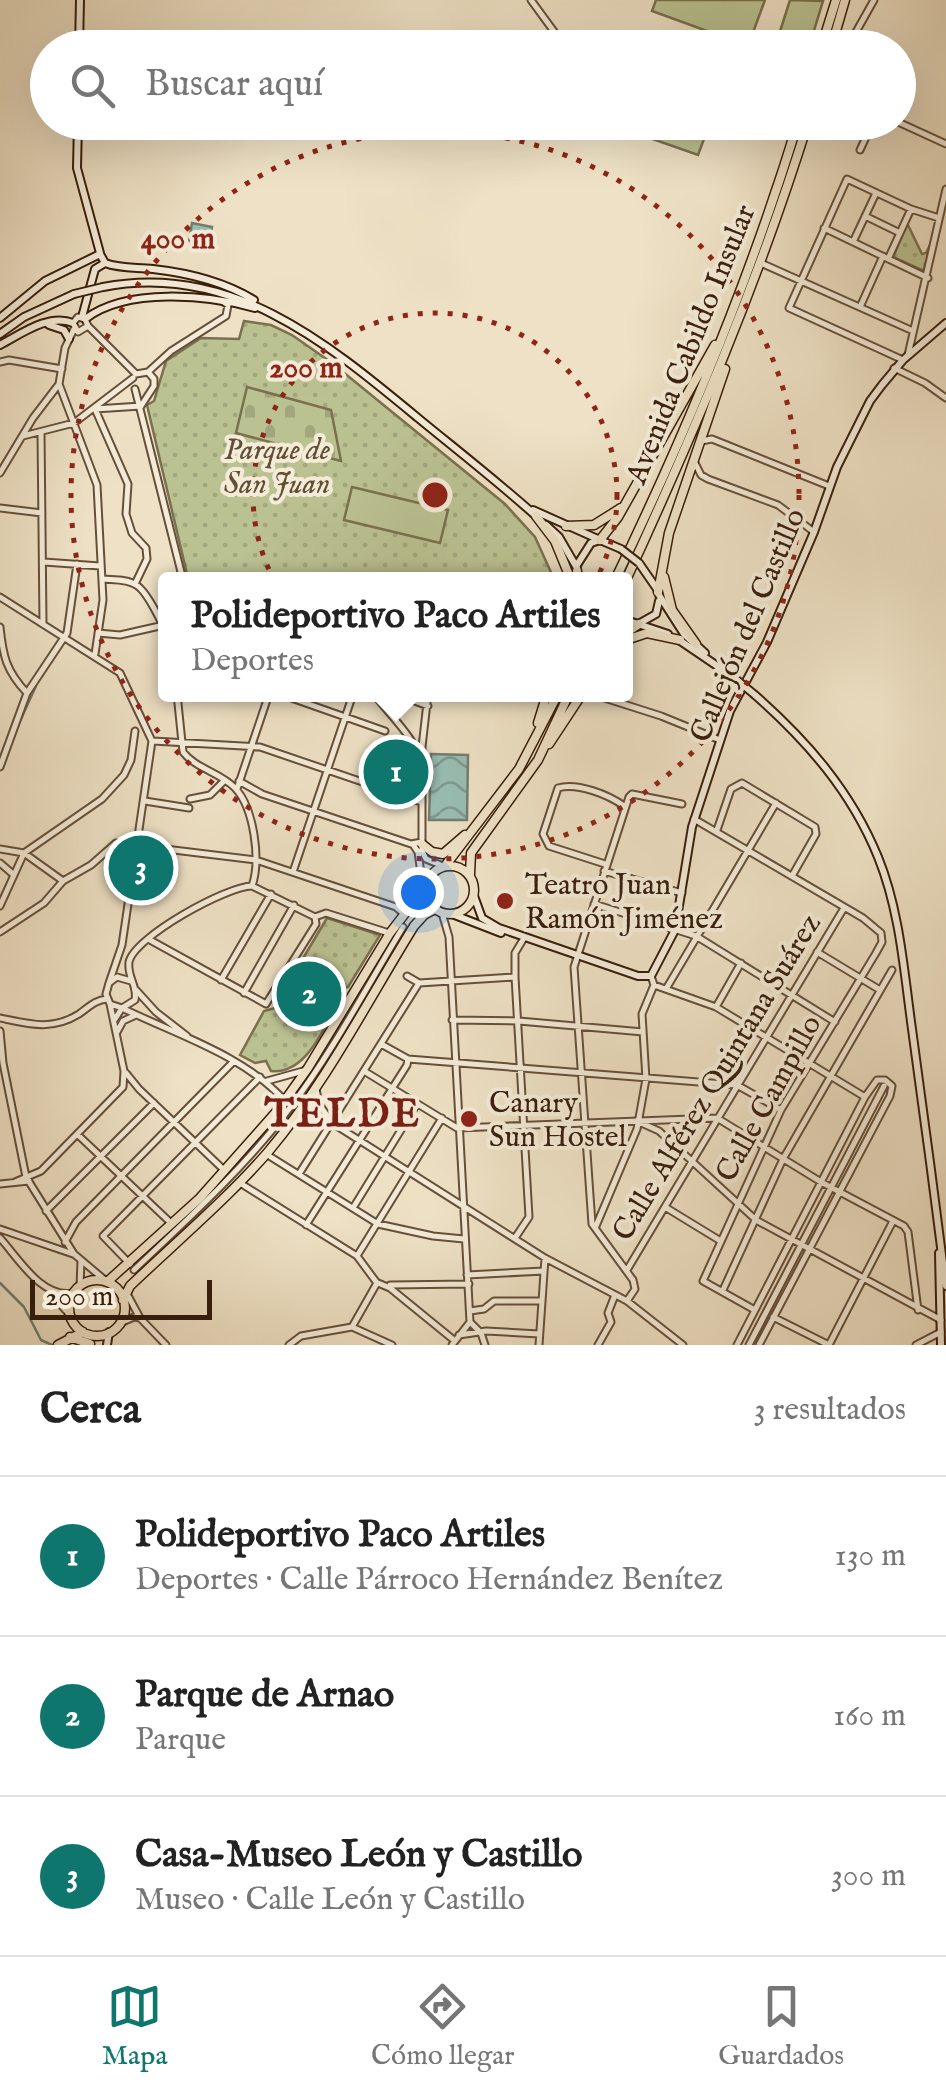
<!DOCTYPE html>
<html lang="es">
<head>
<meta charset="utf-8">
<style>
	:root { --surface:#fff; --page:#f6f6f6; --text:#222; --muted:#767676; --line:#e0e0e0; --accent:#0f766e }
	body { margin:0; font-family:"IM FELL English",serif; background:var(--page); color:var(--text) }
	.scale { position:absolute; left:30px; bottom:25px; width:182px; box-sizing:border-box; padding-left:10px; border:5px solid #391e0b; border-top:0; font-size:28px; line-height:35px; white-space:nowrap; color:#391e0b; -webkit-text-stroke:8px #f4ecd9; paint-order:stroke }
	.you { position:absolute; left:418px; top:892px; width:35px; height:35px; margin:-25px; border:8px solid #fff; border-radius:50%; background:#1a73e8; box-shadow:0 0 0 15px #1a73e833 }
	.badge { display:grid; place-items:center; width:65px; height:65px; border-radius:50%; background:var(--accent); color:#fff; font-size:32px; font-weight:700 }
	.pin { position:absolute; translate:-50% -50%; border:5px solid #fff; box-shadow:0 2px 10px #0006 }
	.popup { position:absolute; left:158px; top:572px; width:475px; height:130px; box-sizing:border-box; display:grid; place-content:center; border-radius:10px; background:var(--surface); filter:drop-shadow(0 2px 8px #0005); font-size:32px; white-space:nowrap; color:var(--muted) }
	.popup b { font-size:38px; color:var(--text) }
	.popup::after { content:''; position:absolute; left:50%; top:100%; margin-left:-20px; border:20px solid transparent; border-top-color:var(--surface) }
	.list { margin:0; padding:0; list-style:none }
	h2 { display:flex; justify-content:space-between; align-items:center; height:130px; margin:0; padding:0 40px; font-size:42px }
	h2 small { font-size:32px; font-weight:400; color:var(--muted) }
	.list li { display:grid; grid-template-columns:65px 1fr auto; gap:30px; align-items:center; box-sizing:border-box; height:160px; padding:0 40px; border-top:2px solid var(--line) }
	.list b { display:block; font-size:38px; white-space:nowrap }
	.list p { margin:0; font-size:32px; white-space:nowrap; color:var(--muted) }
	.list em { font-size:32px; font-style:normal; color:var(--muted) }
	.icon { flex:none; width:55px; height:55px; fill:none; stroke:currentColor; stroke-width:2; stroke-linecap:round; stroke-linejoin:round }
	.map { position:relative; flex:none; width:946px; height:1345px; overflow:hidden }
	.search { position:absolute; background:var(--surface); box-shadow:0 10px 40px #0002; left:30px; right:30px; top:30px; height:110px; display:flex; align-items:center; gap:25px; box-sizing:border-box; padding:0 35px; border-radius:55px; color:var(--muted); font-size:38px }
	.sheet { height:610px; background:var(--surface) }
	nav { display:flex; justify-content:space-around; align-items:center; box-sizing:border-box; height:140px; border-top:2px solid var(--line); background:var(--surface); font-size:28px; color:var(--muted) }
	nav a { display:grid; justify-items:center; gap:5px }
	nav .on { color:var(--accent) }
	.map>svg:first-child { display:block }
</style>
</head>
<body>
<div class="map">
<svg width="946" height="1345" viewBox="0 0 946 1345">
	<defs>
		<pattern id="green-dots" width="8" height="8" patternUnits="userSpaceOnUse" patternTransform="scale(2.5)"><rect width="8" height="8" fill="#bbc292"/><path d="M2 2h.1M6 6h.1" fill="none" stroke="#a2a67d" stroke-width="1.8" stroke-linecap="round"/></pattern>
		<pattern id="cemetery-stones" width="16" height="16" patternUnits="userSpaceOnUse" patternTransform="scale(2.5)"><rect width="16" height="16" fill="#bbc292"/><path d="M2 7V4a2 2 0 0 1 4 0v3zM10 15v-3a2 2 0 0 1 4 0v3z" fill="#a2a67d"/></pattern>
		<pattern id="water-waves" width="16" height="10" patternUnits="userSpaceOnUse" patternTransform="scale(2.5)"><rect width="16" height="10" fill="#99beb4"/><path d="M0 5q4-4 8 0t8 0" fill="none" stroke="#7e9a91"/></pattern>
	</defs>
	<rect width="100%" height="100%" fill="#eee1c5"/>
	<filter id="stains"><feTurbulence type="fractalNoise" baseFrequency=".002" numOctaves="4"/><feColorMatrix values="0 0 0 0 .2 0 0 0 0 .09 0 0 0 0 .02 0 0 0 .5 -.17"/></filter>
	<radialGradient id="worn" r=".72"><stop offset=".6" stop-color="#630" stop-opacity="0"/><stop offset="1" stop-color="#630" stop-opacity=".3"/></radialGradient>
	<path fill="url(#green-dots)" stroke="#7a704e" stroke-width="2.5" d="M907 223 922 254 926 253 931 243 924 271 893 257Z
		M244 321 271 325 292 335 332 363 505 504 535 537 554 579H193L187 574 147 405 154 401 166 361 201 338 239 339Z
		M327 918 380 935 348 987 336 989V995L340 1000C324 1026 307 1075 271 1071L266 1061 255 1063 240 1055 264 1011 275 1008 295 974 305 971 302 960Z
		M396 927 406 931 312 1084 305 1079Z"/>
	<path fill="url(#cemetery-stones)" stroke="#7a704e" stroke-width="2.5" d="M247 387 331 410 341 461 236 433Z"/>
	<path fill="#bbc292" stroke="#7a704e" stroke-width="2.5" d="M656 0H765L748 46 652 11Z
		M790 0 823 1 809 47H775Z
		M607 123 710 122V123L698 155Z
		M352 487 448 510 440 543 344 520Z"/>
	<path fill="url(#water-waves)" stroke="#737e70" stroke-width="2.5" d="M192 223 212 227 208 246 192 243 189 240Z
		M431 754 468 755 467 820H429Z"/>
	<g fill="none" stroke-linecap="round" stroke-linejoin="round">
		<path stroke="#737e70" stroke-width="2.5" d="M16 730 36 686
			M0 1283 24 1307 41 1340 52 1345"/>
		<g stroke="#664f3a" stroke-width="9">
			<path id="street" d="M531 0 566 48
				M847 48 874 0
				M898 122 946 144
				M860 150 873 122
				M865 216 900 233
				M824 228 928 278
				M853 242 876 193
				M888 259 911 209
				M761 263 913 331
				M860 307 883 256
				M88 326 78 332 73 323 78 317 85 319 88 326 136 374
				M908 355 946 189
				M903 360 789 308 847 179 911 209 939 218
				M0 362 9 360 62 369
				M894 368 925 383 946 398
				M148 372 171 351 226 316 228 305 222 301
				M136 374 148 372 154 379V386L141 406
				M59 384 97 485 103 600 95 654
				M135 389 183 580
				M41 432 43 623
				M23 436 74 423 133 378
				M701 441 712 439 829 486
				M695 463 701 475 708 479 778 505 814 532
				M0 473 33 418 59 384 65 348 74 329
				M0 508 42 513
				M44 562 100 566
				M103 579C113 580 128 579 136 585 146 590 164 625 166 636
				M135 584 147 559 146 548 132 533 126 514 128 484 95 409 141 406
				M0 597 120 673 152 741 122 945 109 983
				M0 627C3 656 6 671 27 693
				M98 633 120 635 164 625
				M177 694 183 752C196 769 220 772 235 788 254 808 261 860 252 886
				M280 694 385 731
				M374 694C384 708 408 732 413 744L422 747
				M396 694 428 706
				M428 694 422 747V851L426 859 443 866
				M592 694 661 716 720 740
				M153 741 260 747 421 802
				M0 767 27 693 67 633 77 564
				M239 781 262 794 411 844 422 842
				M237 789 269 694
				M190 799 210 795 225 780
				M145 801 189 808
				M694 819 863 918 881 933 882 942 876 953 781 1110 703 1281 753 1309
				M717 830 731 789 742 783 815 827 816 834 792 876
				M414 846 418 852 422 881 426 885
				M0 849 24 853 63 881
				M0 863 14 875
				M605 864 549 846 543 834 558 788C577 782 609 795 624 806
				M604 871 682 893
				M293 872 353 694
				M594 904 696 936 835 1022
				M0 906 24 853 102 799 124 775 131 760 135 731
				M442 913 449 937 470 1322
				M315 917 326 913 389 933
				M0 932 44 903 63 881 91 865 116 843 256 860 396 907 403 913
				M150 940 266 1004 316 924 315 917 252 886
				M817 952 880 990
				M407 976 419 983
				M221 980 271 894
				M131 981 117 977 109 983 106 994 110 1004 122 1008 135 1000C138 986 127 977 129 962 134 937 227 886 252 886
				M419 983 515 977
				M654 985 716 1007 865 1097
				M666 989 776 803
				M136 990 156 1012 187 1036
				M244 993 294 905
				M716 1007 741 963
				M0 1018C29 1024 52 1031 79 1014 89 1007 95 1000 107 999
				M115 1019 122 1008C177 1035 244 1055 285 1101
				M452 1020 519 1021 643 1032
				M0 1031 3 1063 26 1177 74 1254 106 1281
				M117 1032 123 1021 136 1015
				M381 1044 408 1059 737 1085 781 1110
				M364 1071 457 1128 717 1118 821 1182 904 1226 908 1232 918 1310
				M126 1073 139 1089 225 1171
				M267 1081 303 1071
				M316 1089 319 1104 332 1123 545 1258 627 1301 683 1345
				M639 1122 659 1131 756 1220 941 1320
				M77 1134 172 1224
				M266 1154 378 1224 433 1236 464 1239
				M299 1174 419 983
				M15 1182 41 1171 123 1087 124 1071 110 1004
				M240 1183 357 1256 377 1283
				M0 1184 29 1181
				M665 1207 719 1240
				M353 1208 417 1104
				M46 1211 154 1103
				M306 1225 407 1065 408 1059
				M596 1226 637 1129 646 1079 642 1014 654 985 651 976
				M0 1229 73 1254
				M0 1238C19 1259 42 1299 73 1293
				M515 1238 529 1217 515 977V953L524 938
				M65 1242 76 1222 233 1062
				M357 1256 442 1118
				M130 1264 103 1236 260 1077
				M134 1270C188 1219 244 1168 289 1109 332 1053 366 988 403 927
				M627 1270 844 908
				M467 1275 544 1271
				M378 1283 390 1288 455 1341
				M390 1285 469 1284
				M80 1286 81 1261
				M723 1290 783 1159 892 970
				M126 1292 140 1318 166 1345
				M51 1294 70 1315
				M627 1301 635 1289 633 1280 592 1224 574 967 629 797 632 794 682 804
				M470 1311 484 1309 494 1301H541
				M773 1317 829 1345
				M120 1323 134 1317 140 1318
				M352 1327 377 1283
				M459 1335 486 1331 539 1334
				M289 1345 301 1336 352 1327 392 1345
				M452 1345 470 1322 481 1333 485 1345
				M539 1345 545 1258
				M598 1345 611 1322 608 1313 615 1295
				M737 1345 865 1097 877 1080H885L892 1086 890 1096 759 1345
				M749 1345 884 1086
				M829 1345 893 1221
				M916 1345 941 1332"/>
		</g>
		<g stroke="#391e0b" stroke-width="10">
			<path id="secondary" d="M79 48 80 0
				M78 122 77 168 100 253
				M105 263C121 269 137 267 153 269 189 273 223 281 254 300
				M103 287C230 262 326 342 418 418 457 450 498 482 536 516
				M0 318 45 281 100 254 105 263 95 269 82 317
				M85 319C127 287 208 295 255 308
				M49 325 64 330 69 339
				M0 334 24 317 74 294
				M0 345C21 334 49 313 73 323
				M533 510 600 540
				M546 525 559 537 577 568
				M639 563 657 589
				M577 565 591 543 600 540 621 549
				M659 595 684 634 705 653
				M626 620 668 634
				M640 623 656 614 659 601
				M679 640 732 676
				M755 695C807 741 851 791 878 857 900 911 904 972 912 1029 924 1115 935 1200 946 1286
				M474 896 482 918 499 928 638 976H651L675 930 692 827 730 711 767 642 814 532 837 467 870 401 882 385 903 360 946 323
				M452 914 501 933
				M939 1253 941 1345
				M107 1345 109 1332"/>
		</g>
		<g stroke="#391e0b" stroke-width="11">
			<path id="primary" d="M821 48 836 0
				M831 48 845 0
				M536 516 555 541 571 580
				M566 526 594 525 621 508
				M600 540 618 517 715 345
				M664 577 672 610 696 644
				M577 580V571
				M615 580C687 431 750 280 798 122
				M626 580C695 430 759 280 808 122
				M658 592 669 533 725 369
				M626 633 639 624
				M626 640 647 633 680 640
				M538 723 547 694
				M549 744 582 694
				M422 844 432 852 443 854 465 835
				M426 890a24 24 0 1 1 48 0a24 24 0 1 1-48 0Z
				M445 866 519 769 558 694
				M470 874 471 853 538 760 569 694
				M69 1308a28 28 0 1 1 56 0a28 28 0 1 1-56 0Z
				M107 1282 200 1198 278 1110 308 1068 390 933 426 886
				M123 1300 130 1286C176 1242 226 1200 268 1152 326 1083 367 1002 414 926L424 915 435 909
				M70 1337 90 1344
				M58 1345 83 1332"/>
		</g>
		<use href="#street" stroke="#f4ecd9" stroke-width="5"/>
		<use href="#secondary" stroke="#f4ecd9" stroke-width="6"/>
		<use href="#primary" stroke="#eee1c5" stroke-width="8"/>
		<g stroke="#391e0b" stroke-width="10" stroke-linecap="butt">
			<path id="secondary-bridge" d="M74 294 103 287
				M621 549 639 563
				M732 676 755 695"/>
		</g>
		<use href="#secondary-bridge" stroke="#f4ecd9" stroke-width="6"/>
	</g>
	<g fill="none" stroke="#8f2418" stroke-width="5" stroke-dasharray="5 10">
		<circle cx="435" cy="495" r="182"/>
		<circle cx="435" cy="495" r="364"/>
	</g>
	<g fill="#8f2418" stroke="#f4ecd9" stroke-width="4">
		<circle cx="505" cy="901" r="10"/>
		<circle cx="469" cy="1119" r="10"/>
	</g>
	<g text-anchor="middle" stroke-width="8" stroke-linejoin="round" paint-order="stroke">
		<g font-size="30" fill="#391e0b" stroke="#f4ecd9">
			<text transform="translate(690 344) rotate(-68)" y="10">Avenida Cabildo Insular</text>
			<text transform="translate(747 625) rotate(-67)" y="10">Callejón del Castillo</text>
			<text transform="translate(716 1077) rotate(-59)" y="10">Calle Alférez Quintana Suárez</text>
			<text transform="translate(768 1098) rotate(-61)" y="10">Calle Campillo</text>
		</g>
		<g font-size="30" font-style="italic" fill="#604f34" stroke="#f4ecd9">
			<text x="277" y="459">Parque de<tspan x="277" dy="34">San Juan</tspan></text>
		</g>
		<g font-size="30" fill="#391e0b" stroke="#f4ecd9" text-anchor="start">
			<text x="525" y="894">Teatro Juan<tspan x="525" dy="34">Ramón Jiménez</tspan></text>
			<text x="489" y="1112">Canary<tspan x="489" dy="34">Sun Hostel</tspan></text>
		</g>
		<g font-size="40" font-weight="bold" letter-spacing="2.5" fill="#7a1f14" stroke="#f4ecd9">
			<text x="343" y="1126">TELDE</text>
		</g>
	</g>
	<circle cx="435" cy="495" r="15" fill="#8f2418" stroke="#f4ecd9" stroke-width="5"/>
	<g font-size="30" text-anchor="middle" font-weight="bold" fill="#8f2418" stroke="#f4ecd9" stroke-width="8" stroke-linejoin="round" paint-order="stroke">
		<text x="178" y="248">400 m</text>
		<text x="306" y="377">200 m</text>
	</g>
	<rect width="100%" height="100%" filter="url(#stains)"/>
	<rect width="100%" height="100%" fill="url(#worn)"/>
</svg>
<div class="scale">200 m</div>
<div class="you"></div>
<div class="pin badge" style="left:396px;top:772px">1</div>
<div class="popup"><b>Polideportivo Paco Artiles</b>Deportes</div>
<div class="pin badge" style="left:309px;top:994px">2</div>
<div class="pin badge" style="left:141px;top:868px">3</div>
<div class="search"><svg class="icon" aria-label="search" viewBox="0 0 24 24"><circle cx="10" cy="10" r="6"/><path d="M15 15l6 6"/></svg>Buscar aquí</div>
</div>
<section class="sheet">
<h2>Cerca<small>3 resultados</small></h2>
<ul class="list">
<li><span class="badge">1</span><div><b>Polideportivo Paco Artiles</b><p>Deportes · Calle Párroco Hernández Benítez</p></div><em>130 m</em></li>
<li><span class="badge">2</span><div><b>Parque de Arnao</b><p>Parque</p></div><em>160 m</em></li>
<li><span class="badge">3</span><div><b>Casa-Museo León y Castillo</b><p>Museo · Calle León y Castillo</p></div><em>300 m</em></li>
</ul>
</section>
<nav>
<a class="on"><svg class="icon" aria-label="map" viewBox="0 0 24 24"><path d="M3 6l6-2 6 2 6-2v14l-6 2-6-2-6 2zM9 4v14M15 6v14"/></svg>Mapa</a>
<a><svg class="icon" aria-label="directions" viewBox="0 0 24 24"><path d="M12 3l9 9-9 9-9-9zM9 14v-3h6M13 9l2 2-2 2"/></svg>Cómo llegar</a>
<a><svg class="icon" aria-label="saved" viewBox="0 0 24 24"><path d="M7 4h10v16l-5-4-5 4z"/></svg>Guardados</a>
</nav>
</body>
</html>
